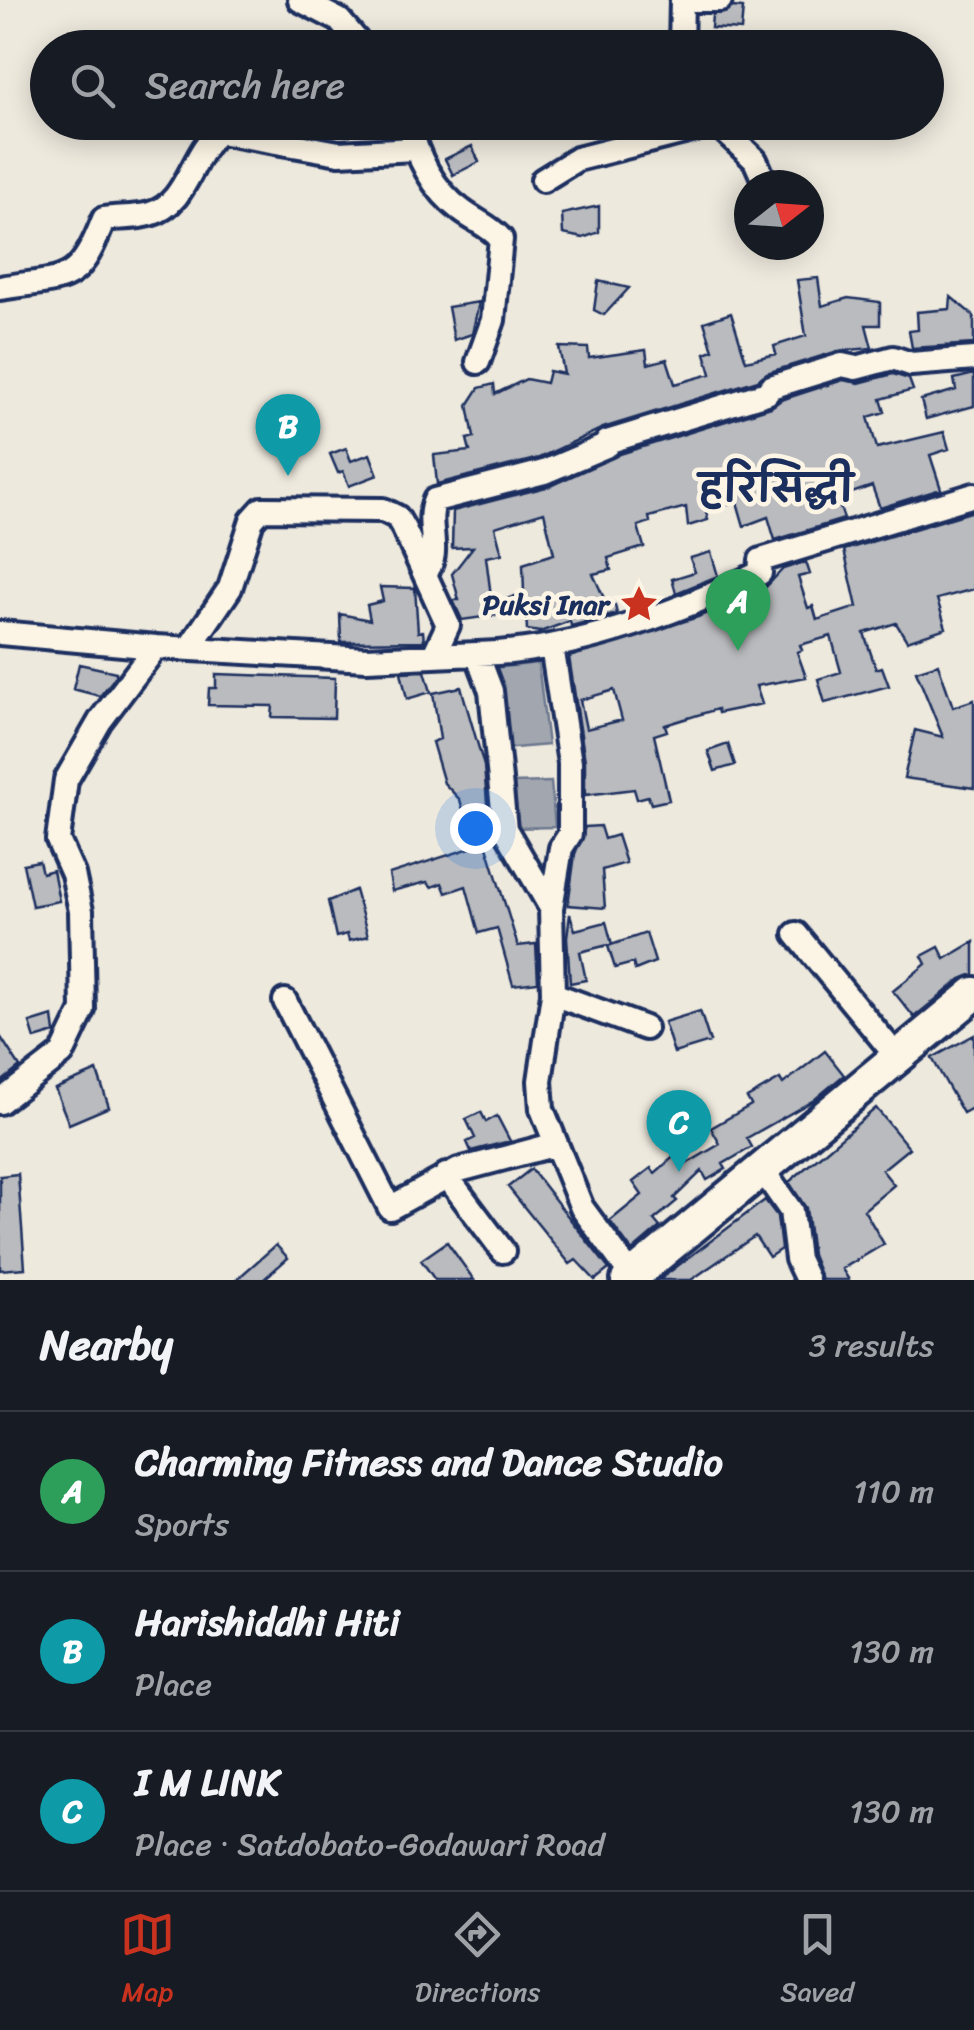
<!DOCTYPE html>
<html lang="en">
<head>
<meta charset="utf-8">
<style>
	:root { --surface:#171b24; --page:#242831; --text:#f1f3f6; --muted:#9ea1a6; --line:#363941; --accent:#c8321e }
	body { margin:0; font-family:Sriracha,"Playpen Sans Deva",sans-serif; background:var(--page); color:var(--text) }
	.compass { position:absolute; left:734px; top:170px; width:90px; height:90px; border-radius:50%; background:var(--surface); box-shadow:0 5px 25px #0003; rotate:73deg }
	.you { position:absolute; left:475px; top:828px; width:35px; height:35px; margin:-25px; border:8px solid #fff; border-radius:50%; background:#1a73e8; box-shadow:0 0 0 15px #1a73e833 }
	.badge { display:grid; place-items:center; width:65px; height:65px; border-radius:50%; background:var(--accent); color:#fff; font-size:32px; font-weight:700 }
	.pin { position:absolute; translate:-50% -82px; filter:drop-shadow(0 2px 5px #0008) }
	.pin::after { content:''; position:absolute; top:52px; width:35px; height:30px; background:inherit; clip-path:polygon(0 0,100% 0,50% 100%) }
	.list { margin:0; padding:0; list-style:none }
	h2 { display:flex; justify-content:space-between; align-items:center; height:130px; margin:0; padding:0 40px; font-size:42px }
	h2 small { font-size:32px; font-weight:400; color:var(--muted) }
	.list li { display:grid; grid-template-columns:65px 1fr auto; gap:30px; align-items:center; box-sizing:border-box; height:160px; padding:0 40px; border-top:2px solid var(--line) }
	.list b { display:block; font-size:38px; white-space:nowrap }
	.list p { margin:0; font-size:32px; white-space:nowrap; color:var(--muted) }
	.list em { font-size:32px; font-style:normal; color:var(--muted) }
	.icon { flex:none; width:55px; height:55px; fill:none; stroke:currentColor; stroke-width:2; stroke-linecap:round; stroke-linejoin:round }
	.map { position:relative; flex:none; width:974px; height:1280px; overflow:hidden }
	.search { position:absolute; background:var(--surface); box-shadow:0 5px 25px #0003; left:30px; right:30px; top:30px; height:110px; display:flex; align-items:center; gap:25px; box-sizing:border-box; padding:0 35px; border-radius:55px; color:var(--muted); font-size:38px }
	.sheet { height:610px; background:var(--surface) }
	nav { display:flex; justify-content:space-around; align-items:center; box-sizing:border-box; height:140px; border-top:2px solid var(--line); background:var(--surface); font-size:28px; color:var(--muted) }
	nav a { display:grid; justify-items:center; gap:5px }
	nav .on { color:var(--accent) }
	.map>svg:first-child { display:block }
</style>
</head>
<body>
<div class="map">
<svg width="974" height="1280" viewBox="0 0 974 1280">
	<rect width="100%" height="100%" fill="#eee9dd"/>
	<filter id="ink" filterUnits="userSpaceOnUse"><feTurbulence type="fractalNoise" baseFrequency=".01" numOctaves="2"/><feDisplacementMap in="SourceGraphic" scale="20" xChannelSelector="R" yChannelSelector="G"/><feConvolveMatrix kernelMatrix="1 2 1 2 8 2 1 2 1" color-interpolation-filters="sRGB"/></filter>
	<g filter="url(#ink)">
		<path fill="#a2a7af" stroke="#6c778f" stroke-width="2.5" d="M538 663 548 745 503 749 494 668Z
			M551 782 555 827 510 828 509 783Z"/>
		<path fill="#babbbe" stroke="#1b2f5e" stroke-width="2.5" fill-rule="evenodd" d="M733 7 743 8 741 30 711 28 712 15Z
			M262 122H321L319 134Z
			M472 146 479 162 453 175 445 159Z
			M599 206V232L583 238 563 234 562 214Z
			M818 278 822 306 848 298 880 302V325H866L872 348 838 351 767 373 758 380 603 428 539 458 437 484 434 455 470 451 467 439 474 437 468 405 479 388 494 384 495 394 526 379 546 383 549 371 564 374 559 347 588 348 589 358 646 350 648 364 667 359 675 384 711 374 705 353 713 350 704 322 731 313 746 361 776 354 774 346 806 336 797 280Z
			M598 281 629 288 604 315 594 310Z
			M951 297 974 316V344L912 348 909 331 918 330 917 312 950 309Z
			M479 302 472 334 454 340 448 307Z
			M893 374 909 379 913 390 881 399 885 412 868 417 877 448 944 432 949 449 930 455 941 489 880 508 872 486 837 498 844 519 775 540 768 517 744 526 737 502 706 511 708 520 688 526 686 507 649 517 650 522 638 526 644 547 608 558 611 570 593 574 608 607 615 605 617 614 571 626 570 621 540 632 527 630 526 611 462 620 453 600H459L452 574 473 547 452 548 453 511 550 486 620 454 771 407 781 400 843 380 859 383ZM544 512 554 554 523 564 524 593 492 604 486 557 502 554 495 527Z
			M974 374V406L926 419 921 400 956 390 954 379Z
			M346 448 351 461 370 454 378 475 349 486 343 471 338 473 330 454Z
			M974 511V589L937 599 946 628 907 641 896 623 864 633 876 669 882 667 889 686 825 703 818 679 841 672 831 636 800 645 802 650 797 652 806 677 756 686 762 704 718 713 717 709 665 725 667 731 654 735 669 800 651 804 648 796 637 799 634 789 585 795V761L569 657 698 617 766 587 783 569 806 562 810 574 798 577 808 608 813 606 817 620 857 607 844 550ZM614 690 622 720 586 729 580 700Z
			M711 552 718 576 676 593 672 579 695 572 690 558Z
			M380 587 415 588 418 632 423 631 424 641 341 642 340 614 370 620 367 605 383 601Z
			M79 664 116 672V676L100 696 73 689Z
			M938 664 953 707 974 700V788L904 778 915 730 943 737 916 671Z
			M425 671 431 692 407 699 401 672Z
			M216 674 335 678 334 718 272 717 273 706 208 705 209 688H216Z
			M461 687 484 766 489 827 470 833 460 800 444 783 432 742 440 739 433 693Z
			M728 744 735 765 715 771 708 751Z
			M600 826 604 839 617 835 626 863 602 870 605 908 568 905 575 854 585 827Z
			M486 843 518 946 536 944 538 982 513 985 497 928 479 933 466 886 446 893 442 883 432 887 427 882 392 891 389 874Z
			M39 861 42 873 53 870 59 901 32 906 23 864Z
			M355 890 368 936 349 941 347 934 336 937 328 901Z
			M570 914 575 930 606 922 612 944 580 952 586 980 570 983 567 937Z
			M646 933 655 962 635 970 633 963 615 968 608 946Z
			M974 942V974L961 979 914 1017 893 991 926 964 922 956 939 947 945 959Z
			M700 1011 710 1042 674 1053 664 1022Z
			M53 1016 55 1033 35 1039 30 1023Z
			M974 1035V1107L963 1113 932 1058Z
			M0 1036 20 1067 0 1083Z
			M825 1051 844 1075 814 1100 747 1138 752 1147 723 1164 726 1169 707 1180 702 1171 674 1198 677 1201 654 1220 660 1227 632 1251 610 1221 642 1195 633 1182 651 1168 655 1173 678 1153 686 1164 720 1144 711 1128 751 1105 747 1098 780 1079 783 1084Z
			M97 1071 109 1107 69 1124 55 1089Z
			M876 1108 909 1148 882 1170 894 1185 864 1210 884 1244 842 1269 849 1280H822L812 1255 806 1208 789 1182Z
			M481 1112 486 1122 497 1116 510 1141 471 1151 467 1142 475 1138 466 1119Z
			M531 1169 609 1269 595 1280 576 1260 570 1264 508 1187Z
			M18 1174 25 1268 0 1270V1176Z
			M765 1200 777 1216 781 1249 769 1257 755 1236 691 1280H659Z
			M447 1242 474 1280H435L421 1260Z
			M276 1245 288 1258 263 1280H236Z"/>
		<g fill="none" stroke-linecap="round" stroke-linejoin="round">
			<g stroke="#1b2f5e" stroke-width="30">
				<path id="street" d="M300 0 339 20 363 48
					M682 0H720
					M681 48 682 0
					M409 122C416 156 433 190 462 211 475 221 490 226 501 239L493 320 478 362
					M715 122 755 160 766 185
					M543 180 577 159 716 124
					M0 288C67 277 77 288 104 219 119 217 136 218 150 214 188 204 191 153 219 132L339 153 415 149
					M425 574C443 551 424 524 435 500L544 472 608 445 607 442 767 393 771 387 842 365 856 368 893 358 911 364 974 359
					M0 633 156 647 100 721 66 780 58 840 73 874 81 911 83 1010 62 1054 0 1102
					M552 646 570 763V834L561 848 551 908 553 994 540 1081 542 1109 582 1208 635 1280
					M156 647 367 659 477 654 491 691 505 829 551 908
					M190 647 230 588 252 520 262 509 383 510 397 517 404 529 448 625 434 655
					M477 654C573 652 674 614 760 573L761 560 974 495
					M796 934 898 1058
					M553 994 645 1028
					M285 1001 390 1208 459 1170 553 1145
					M764 1172 791 1211 797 1259 807 1280
					M446 1175 503 1251"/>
			</g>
			<g stroke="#1b2f5e" stroke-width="40">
				<path id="secondary" d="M628 1280 974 994"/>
			</g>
			<use href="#street" stroke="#fcf5e5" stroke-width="22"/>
			<use href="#secondary" stroke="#fcf5e5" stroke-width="32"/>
		</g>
	</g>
	<defs>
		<g id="sight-bare" transform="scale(3)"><path d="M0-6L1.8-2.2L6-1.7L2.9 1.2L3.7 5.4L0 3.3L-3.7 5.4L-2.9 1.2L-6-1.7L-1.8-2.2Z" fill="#c8321e" stroke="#fcf5e5" stroke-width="2.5" paint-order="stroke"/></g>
	</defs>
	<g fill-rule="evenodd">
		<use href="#sight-bare" x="639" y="604"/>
	</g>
	<g text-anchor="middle" stroke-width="9" stroke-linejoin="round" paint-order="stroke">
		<g font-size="28" font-weight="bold" fill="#1b2f5e" stroke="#fcf5e5" text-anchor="end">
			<text x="609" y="614">Puksi Inar</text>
		</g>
		<g font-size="38" font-weight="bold" fill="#1b2f5e" stroke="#fcf5e5">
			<text x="776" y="501">हरिसिद्धी</text>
		</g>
	</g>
</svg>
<svg class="compass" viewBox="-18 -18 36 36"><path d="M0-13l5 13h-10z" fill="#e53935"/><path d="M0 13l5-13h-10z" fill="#9ea1a6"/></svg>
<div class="you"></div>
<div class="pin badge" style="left:738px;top:651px;background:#2e9e5b">A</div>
<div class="pin badge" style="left:288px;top:476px;background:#0f9aa8">B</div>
<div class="pin badge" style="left:679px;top:1172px;background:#0f9aa8">C</div>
<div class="search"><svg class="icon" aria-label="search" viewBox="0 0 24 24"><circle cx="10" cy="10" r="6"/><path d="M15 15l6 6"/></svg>Search here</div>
</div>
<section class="sheet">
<h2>Nearby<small>3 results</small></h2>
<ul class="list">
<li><span class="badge" style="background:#2e9e5b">A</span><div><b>Charming Fitness and Dance Studio</b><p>Sports</p></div><em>110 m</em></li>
<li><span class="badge" style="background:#0f9aa8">B</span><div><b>Harishiddhi Hiti</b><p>Place</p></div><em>130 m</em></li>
<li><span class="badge" style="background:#0f9aa8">C</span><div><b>I M LINK</b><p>Place · Satdobato-Godawari Road</p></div><em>130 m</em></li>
</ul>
</section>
<nav>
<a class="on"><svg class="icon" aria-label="map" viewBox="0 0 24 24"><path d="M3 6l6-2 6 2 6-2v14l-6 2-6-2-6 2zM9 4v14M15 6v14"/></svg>Map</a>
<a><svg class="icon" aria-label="directions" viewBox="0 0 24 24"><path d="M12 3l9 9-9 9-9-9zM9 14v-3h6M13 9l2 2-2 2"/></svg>Directions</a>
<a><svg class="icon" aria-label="saved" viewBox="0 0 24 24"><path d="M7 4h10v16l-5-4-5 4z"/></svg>Saved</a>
</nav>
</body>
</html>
